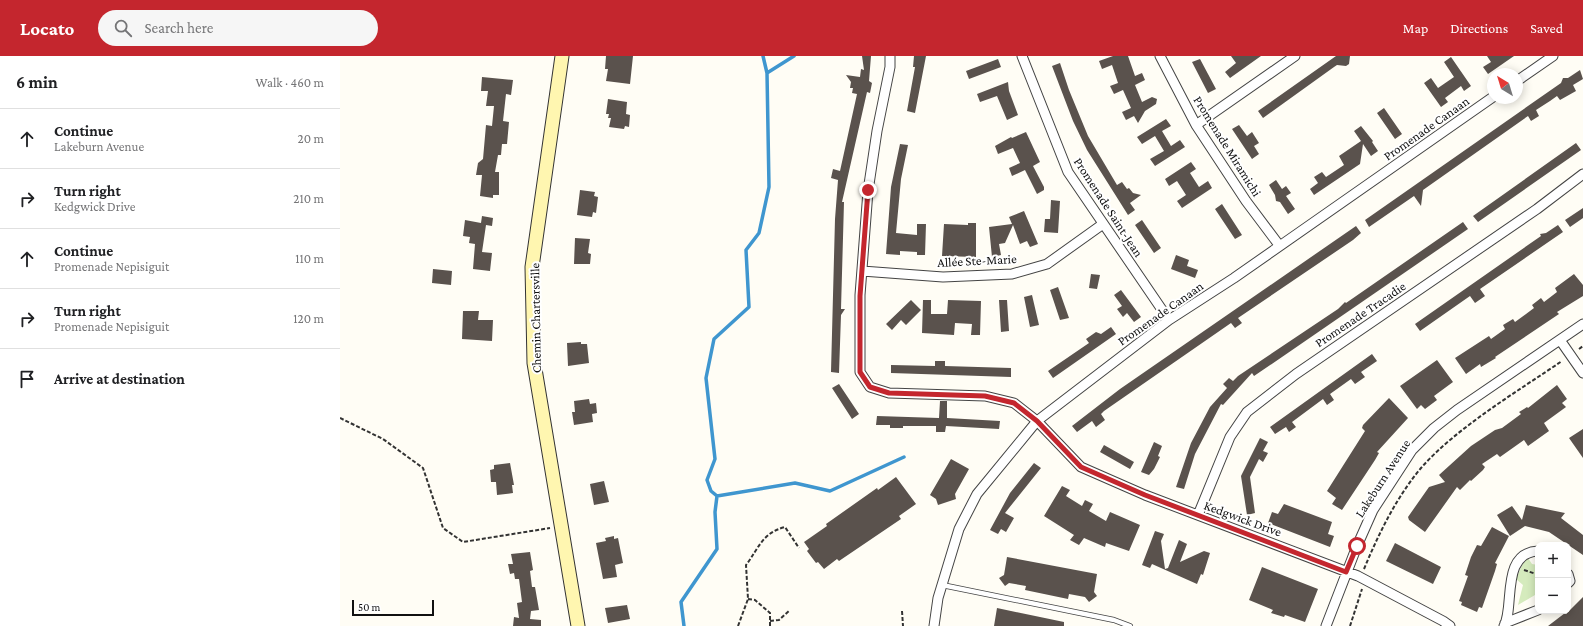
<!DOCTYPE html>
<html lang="en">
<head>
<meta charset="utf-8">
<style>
	:root { --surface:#fff; --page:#f6f6f6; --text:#202124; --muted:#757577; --line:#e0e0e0; --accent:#c4262e }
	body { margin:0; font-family:"Crimson Pro",serif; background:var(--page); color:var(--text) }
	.controls { position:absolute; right:12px; bottom:12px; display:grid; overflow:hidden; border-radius:8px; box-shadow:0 2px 10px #0003 }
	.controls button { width:36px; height:36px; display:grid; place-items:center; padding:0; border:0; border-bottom:1px solid var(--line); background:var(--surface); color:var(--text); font:20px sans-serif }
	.compass { position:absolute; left:1147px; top:12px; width:36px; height:36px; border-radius:50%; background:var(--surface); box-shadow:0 2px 10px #0003; rotate:322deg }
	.scale { position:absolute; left:12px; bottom:10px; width:82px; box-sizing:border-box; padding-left:4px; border:2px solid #111; border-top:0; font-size:11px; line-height:14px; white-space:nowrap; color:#111; -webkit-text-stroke:3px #fff; paint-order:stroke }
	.stop { position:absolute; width:12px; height:12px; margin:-9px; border:3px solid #c4262e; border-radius:50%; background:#fff }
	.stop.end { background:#c4262e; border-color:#fff; box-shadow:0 1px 4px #0008 }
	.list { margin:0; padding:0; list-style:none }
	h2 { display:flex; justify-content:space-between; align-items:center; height:52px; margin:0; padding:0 16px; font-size:17px }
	h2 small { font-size:13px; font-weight:400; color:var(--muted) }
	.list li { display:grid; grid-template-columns:26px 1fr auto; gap:12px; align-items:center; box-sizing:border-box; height:60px; padding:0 16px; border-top:1px solid var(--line) }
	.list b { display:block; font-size:15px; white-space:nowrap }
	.list p { margin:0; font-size:13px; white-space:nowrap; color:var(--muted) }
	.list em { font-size:13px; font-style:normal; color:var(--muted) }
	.icon { flex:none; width:22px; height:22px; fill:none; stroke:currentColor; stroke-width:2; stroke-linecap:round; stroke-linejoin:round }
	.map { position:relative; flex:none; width:1243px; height:570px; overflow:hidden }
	header { display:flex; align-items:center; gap:24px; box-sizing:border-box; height:56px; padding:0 20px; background:var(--accent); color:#fff }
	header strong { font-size:19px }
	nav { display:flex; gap:22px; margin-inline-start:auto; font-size:14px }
	.search { width:280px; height:36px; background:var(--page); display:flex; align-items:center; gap:10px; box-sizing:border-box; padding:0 14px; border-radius:22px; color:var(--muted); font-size:15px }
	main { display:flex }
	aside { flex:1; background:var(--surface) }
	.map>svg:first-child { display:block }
</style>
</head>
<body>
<header>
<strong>Locato</strong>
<div class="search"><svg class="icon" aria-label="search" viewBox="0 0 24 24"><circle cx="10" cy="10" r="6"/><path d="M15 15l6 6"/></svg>Search here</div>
<nav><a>Map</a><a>Directions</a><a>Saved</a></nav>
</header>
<main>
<aside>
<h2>6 min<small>Walk · 460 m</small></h2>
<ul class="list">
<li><svg class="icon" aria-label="ahead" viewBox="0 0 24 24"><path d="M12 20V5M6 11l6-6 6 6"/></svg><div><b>Continue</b><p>Lakeburn Avenue</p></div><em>20 m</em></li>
<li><svg class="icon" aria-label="right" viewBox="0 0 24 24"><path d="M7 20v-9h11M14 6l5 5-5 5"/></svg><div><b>Turn right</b><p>Kedgwick Drive</p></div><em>210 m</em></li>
<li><svg class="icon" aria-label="ahead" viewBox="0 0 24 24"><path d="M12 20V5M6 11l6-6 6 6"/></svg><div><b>Continue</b><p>Promenade Nepisiguit</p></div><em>110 m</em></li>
<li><svg class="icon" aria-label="right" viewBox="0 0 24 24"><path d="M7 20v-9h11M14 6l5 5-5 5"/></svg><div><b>Turn right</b><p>Promenade Nepisiguit</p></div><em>120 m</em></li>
<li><svg class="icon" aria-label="arrive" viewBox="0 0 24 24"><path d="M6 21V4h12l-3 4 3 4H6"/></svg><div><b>Arrive at destination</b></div></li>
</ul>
</aside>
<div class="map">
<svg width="1243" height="570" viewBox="0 0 1243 570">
	<rect width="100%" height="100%" fill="#fffdf5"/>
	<path fill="#d5ebbd" d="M1188 502 1192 508 1198 509V547L1195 539 1178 549 1183 529 1176 523 1183 507Z"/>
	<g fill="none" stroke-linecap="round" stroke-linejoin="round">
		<path stroke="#3f96cf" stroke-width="3.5" d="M427 17 454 0
			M377 440 371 435 367 424 375 403 366 322 374 283 409 251 406 194 419 177 429 131 427 17 423 0
			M377 440 455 427 490 435 564 401
			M344 570 341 546 377 493 375 456 377 440"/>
	</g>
	<path fill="#5a524d" d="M266 0H293L290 28 266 25 268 13H265Z
		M522 0H531L529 25 532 27 530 37 527 36 502 146H504L501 253H505L501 259 499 317 491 316 495 163 498 124 491 122 493 113 500 115 517 38 512 37 513 32H510L511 26 506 19 520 21 521 13 524 14Z
		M574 0H586L575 57 567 55 575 11H573Z
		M773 0H788L795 20 802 17 805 24 795 29 802 46 812 41 817 43 816 48 805 55 798 67 794 60 786 64 782 56 791 52 783 34 774 38 770 30 778 27 772 9 762 13 759 5Z
		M891 0H921L890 22 885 16 896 7Z
		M996 0H1010L1009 8 1006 10 997 9 994 11 923 62 918 55Z
		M1147 0H1174L1148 18 1143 11 1151 6Z
		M1111 1 1131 30 1124 35 1121 30 1105 42 1108 46 1101 51 1084 27 1091 22 1098 32 1114 21 1104 6Z
		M658 3 661 11 629 23 626 15Z
		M860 3 876 33 868 37 852 6Z
		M720 7 729 34 748 80 777 129 782 126 787 133 789 132 793 137 801 139 790 147 795 154 788 159 747 94 733 65 712 10Z
		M1240 14 1243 23 1233 29 1236 35 1220 44 1217 40 1210 45 1196 54 1199 60 1191 65 1188 60 1083 134 1081 150 1074 140 1029 171 1025 164 1221 27 1223 22H1228Z
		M142 21 173 24 171 39 166 38 163 65 169 66 167 88H162L161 99H158L155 116H159V139H153V142L140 140 142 119H136L138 107 143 103 146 69 152 70 154 50H146L148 35H141Z
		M668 26 669 35 678 59 667 64 657 40 640 46 637 38Z
		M268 43 287 46 286 58 290 59 289 71 285 70 284 73 269 71 271 62H268L269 58H266Z
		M1044 52 1062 78 1055 83 1037 57Z
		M826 63 831 70 822 75 831 90 840 84 845 91 815 110 810 103 824 95 815 80 802 88 797 81Z
		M899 69 907 80 912 76 919 87 914 90 919 98 912 103 892 73Z
		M1021 70 1033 85 1032 86 1038 95 1031 100 1023 88 1020 108 974 139 970 133 978 127 974 121 982 116 986 121 1004 109 999 100 1021 85 1014 75Z
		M686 76 700 106 693 110 704 131V134L697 138 685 114 672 120 669 112 680 107 673 92 658 98 655 90 671 81 672 82Z
		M1236 87 1241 94 1138 166 1133 160Z
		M560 88 568 89 561 123 556 177 577 179V168H586L585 199H577V196L560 195V199L546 198 551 131Z
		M851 106 856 113 850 117 859 131 868 125 872 132 842 152 837 145 846 139 837 125 829 130 825 123Z
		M936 124 942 133 946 130 951 137 946 140 955 153 948 158 940 146 936 145 935 139 929 129Z
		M240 134 255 136 254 140 258 141 256 157 253 156 252 161 237 159Z
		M711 144 720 145 718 177 704 176 705 163H710Z
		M882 148 902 179 895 183 875 153Z
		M1243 152V162L1230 171 1225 164Z
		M684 155 698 188 690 191 687 185 680 188 673 169 665 187 659 188 661 199 652 201 649 171 672 168 669 161Z
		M142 160 153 162 152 170 146 169 142 196 152 197 150 215 133 213 135 188 129 187 130 181 123 180 125 164 141 167Z
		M802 164 821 192 814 197 795 169Z
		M1123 166 1128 173 942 301 914 320 912 317 883 349 881 348 855 398 844 433 836 431 851 387 870 351 887 332 883 328 889 322 893 325 898 320 998 253 1005 246 1006 247Z
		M628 167H636V201L602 200 604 168 628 169Z
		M1218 169 1223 176 1140 233 1145 240 1135 247 1130 240 1080 275 1075 268 1201 180 1200 178 1206 177Z
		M1016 170 1021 177 1013 184 898 262 902 267 895 272 891 267 764 355 761 358 765 364 756 371 752 365 737 376 732 370 780 333Z
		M235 182 250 183 248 197 251 198 250 208H234Z
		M836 199 849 204 847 210 858 214 855 222 831 213Z
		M93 213 112 215 111 229 92 227Z
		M751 218 760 219 757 233 749 232Z
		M1234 218 1243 229V240L1217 256 1219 258 1155 301 1156 302 1141 311 1140 308 1126 318 1115 302 1149 280 1151 283 1165 273 1163 269 1173 263 1175 266 1186 258 1194 252 1192 249 1201 242 1204 246 1217 236 1215 232Z
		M718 231 729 262 720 264 710 234Z
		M781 234 801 261 794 266 787 257 783 261 777 253 782 250 774 239Z
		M692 239 699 269 690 271 684 241Z
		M571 244 581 254 566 269 561 264 552 274 546 268Z
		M583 244H591V258H607L608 244 641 245 640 279H631L632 268 615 267 614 279 582 277Z
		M659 244H667L669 275 661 276Z
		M123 255H139L138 264H153L152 285 122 283Z
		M771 271 776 278 713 322 708 315 749 287 746 283 756 276 761 278Z
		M241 286V288H247L249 307 228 310 227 287Z
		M1032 298 1037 305 1021 316 1025 321 1015 328 1011 323 990 338 994 344 987 349 983 343 952 366 956 371 949 376 946 371 935 378 930 371Z
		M1097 304 1113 326 1094 340 1097 344 1085 353 1081 349 1077 353 1060 330Z
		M595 305H605V310L671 312V321L551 317V309L595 310Z
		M499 328 519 358 512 363 492 332Z
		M1217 329 1227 343 1222 347 1226 351 1204 367 1209 375 1188 390 1184 384 1160 401 1157 398 1142 408 1145 411 1143 414 1131 425 1130 424 1120 434 1117 431 1085 476 1069 464 1068 461 1089 431 1105 426 1099 419 1131 390 1155 374 1162 372 1181 358 1179 356 1187 351 1188 352Z
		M1049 342 1068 362 1037 396 1039 397 1035 404 1002 454 992 448 996 442 987 435 1025 375 1022 372 1023 369Z
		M249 343 250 348 256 347 257 357 252 358 253 366 234 369 232 356H235L234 345Z
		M600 345H607V362L660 365 659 373 606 370 605 376H596V370H563V372H550V369H536L537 360 599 362Z
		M1243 373V402L1229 382Z
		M920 382 928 386 923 395 928 397 923 406 919 403 910 421 915 457 907 459 901 420Z
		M814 386 822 390 818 400 820 401 814 413 809 419 801 416Z
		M764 389 794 406 790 413 760 396Z
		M611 403 629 413 615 438 616 443 598 449 596 443 590 439Z
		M170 407 174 429H172L173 437 157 439 156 426H151L150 414 154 413V409Z
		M694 407 701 412 665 457 674 462 666 476 661 473 658 478 650 474 670 437Z
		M556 421 576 448 559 460 561 463 499 505 497 503 484 513 478 506 476 507 467 495 469 493 464 486 487 470 486 468 537 432 538 434Z
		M264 425 269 446 254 449 250 428Z
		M722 430 730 434 726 440 742 450 745 444 753 448 749 455 766 465 770 456 800 469 789 495 766 487 765 491 744 482 739 489 730 484 734 479 704 460Z
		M944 448 992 466 988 478 994 480 990 491 928 467 932 456 938 458Z
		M1186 449 1225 457 1221 462 1243 479V499L1209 476 1185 470 1170 480 1157 459 1172 450 1182 464Z
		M1152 471 1169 480 1155 507 1157 508 1155 515 1142 552 1139 551 1137 556 1121 549 1122 546 1119 545 1128 520 1125 519 1131 501 1137 489 1141 490Z
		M815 475 824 478 821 485 825 513 828 512 839 484 847 488 840 506 864 495 870 497 863 519 861 518 857 528 812 508 810 512 802 509Z
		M274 480V483L278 482 283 507 275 509 277 521 263 523 256 487 266 485 265 482Z
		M1055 487 1101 511 1093 528 1046 505Z
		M190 496 193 514 190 515 192 531H195L199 554 191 555 190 563 201 564V570H173L174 561 179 562 177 547 182 546 179 523H175L174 517 170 518 168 508H173L171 498Z
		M667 501 757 518 754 536 757 540 749 546 745 541 729 538 728 543 685 534 686 530 669 527 665 530 659 522 664 519Z
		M922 511 978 533 965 566 945 559 944 561 931 557 933 554 909 544Z
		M1243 541V570H1208L1225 557 1226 558Z
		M287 549 290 563 268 567 265 552Z
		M657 552 724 566V570H654Z"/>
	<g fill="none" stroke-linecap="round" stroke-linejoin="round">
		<g stroke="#444" stroke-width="6">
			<path id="lane" d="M602 529 774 564 790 570"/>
		</g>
		<g stroke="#444" stroke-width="11">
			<path id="street" d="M550 0V11L537 75 528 135 520 239V316L530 331 549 337 645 340 674 347 697 365 741 411 805 439 1018 520 1103 565 1110 570
				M682 0 728 116 829 264
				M820 0 856 69 906 145 939 189
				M1177 25 1213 0
				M856 69 955 0
				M522 215 603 221 672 218 707 208 763 168
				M1220 284 1243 317
				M858 459 890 381 907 356 956 318 1197 153 1243 118
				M1228 518 1230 525 1228 527
				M1165 567 1198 554
				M594 570 598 542 619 473 637 438 697 365 829 264 894 222 1153 41
				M986 570 1017 490 1033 454 1072 394 1094 372 1117 354 1243 268
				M1164 570C1175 551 1160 497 1198 495"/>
		</g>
		<g stroke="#333" stroke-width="15">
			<path id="secondary" d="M222 0 192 211 194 307 238 570"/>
		</g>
		<path stroke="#333" stroke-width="2" stroke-dasharray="4 2" stroke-linecap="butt" d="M1239 293 1243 290
			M0 362 43 383 83 412 103 472 123 486 210 472
			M1024 513C1039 477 1056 442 1081 412 1116 372 1178 335 1222 305
			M1184 514 1196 518
			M408 543 415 544 430 557V570
			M562 555 563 570
			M430 565 439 564 449 555
			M398 570 408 543 406 509C419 492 422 477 445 471L459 492
			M1010 570 1022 533"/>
		<use href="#lane" stroke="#fff" stroke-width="4.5"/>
		<use href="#street" stroke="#fff" stroke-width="9"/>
		<use href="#secondary" stroke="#fff6b0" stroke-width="13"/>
	</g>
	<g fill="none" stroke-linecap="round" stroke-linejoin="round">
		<path stroke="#c4262e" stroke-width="5" d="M528 134 520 240V316L530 331 549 337 645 340 674 347 697 365 741 411 805 439 1006 516 1017 490"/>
	</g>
	<g text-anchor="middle" stroke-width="4" stroke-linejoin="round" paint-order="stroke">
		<g font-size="13" fill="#111" stroke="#fff">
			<text transform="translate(1086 72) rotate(-35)" y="5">Promenade Canaan</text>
			<text transform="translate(888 90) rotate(58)" y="5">Promenade Miramichi</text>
			<text transform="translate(769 151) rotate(57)" y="5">Promenade Saint-Jean</text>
			<text transform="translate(637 204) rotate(-3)" y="5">Allée Ste-Marie</text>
			<text transform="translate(820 257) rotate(-35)" y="5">Promenade Canaan</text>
			<text transform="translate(1020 258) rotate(-34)" y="5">Promenade Tracadie</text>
			<text transform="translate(195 262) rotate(-91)" y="5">Chemin Chartersville</text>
			<text transform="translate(1042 422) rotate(-57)" y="5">Lakeburn Avenue</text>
			<text transform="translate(903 462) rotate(20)" y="5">Kedgwick Drive</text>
		</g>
	</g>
</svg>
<div class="controls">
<button>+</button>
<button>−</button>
</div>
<svg class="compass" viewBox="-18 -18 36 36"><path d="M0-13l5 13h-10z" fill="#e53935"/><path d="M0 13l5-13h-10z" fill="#757577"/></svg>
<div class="scale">50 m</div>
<div class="stop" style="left:1017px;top:490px"></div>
<div class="stop end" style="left:528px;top:134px"></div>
</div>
</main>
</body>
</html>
